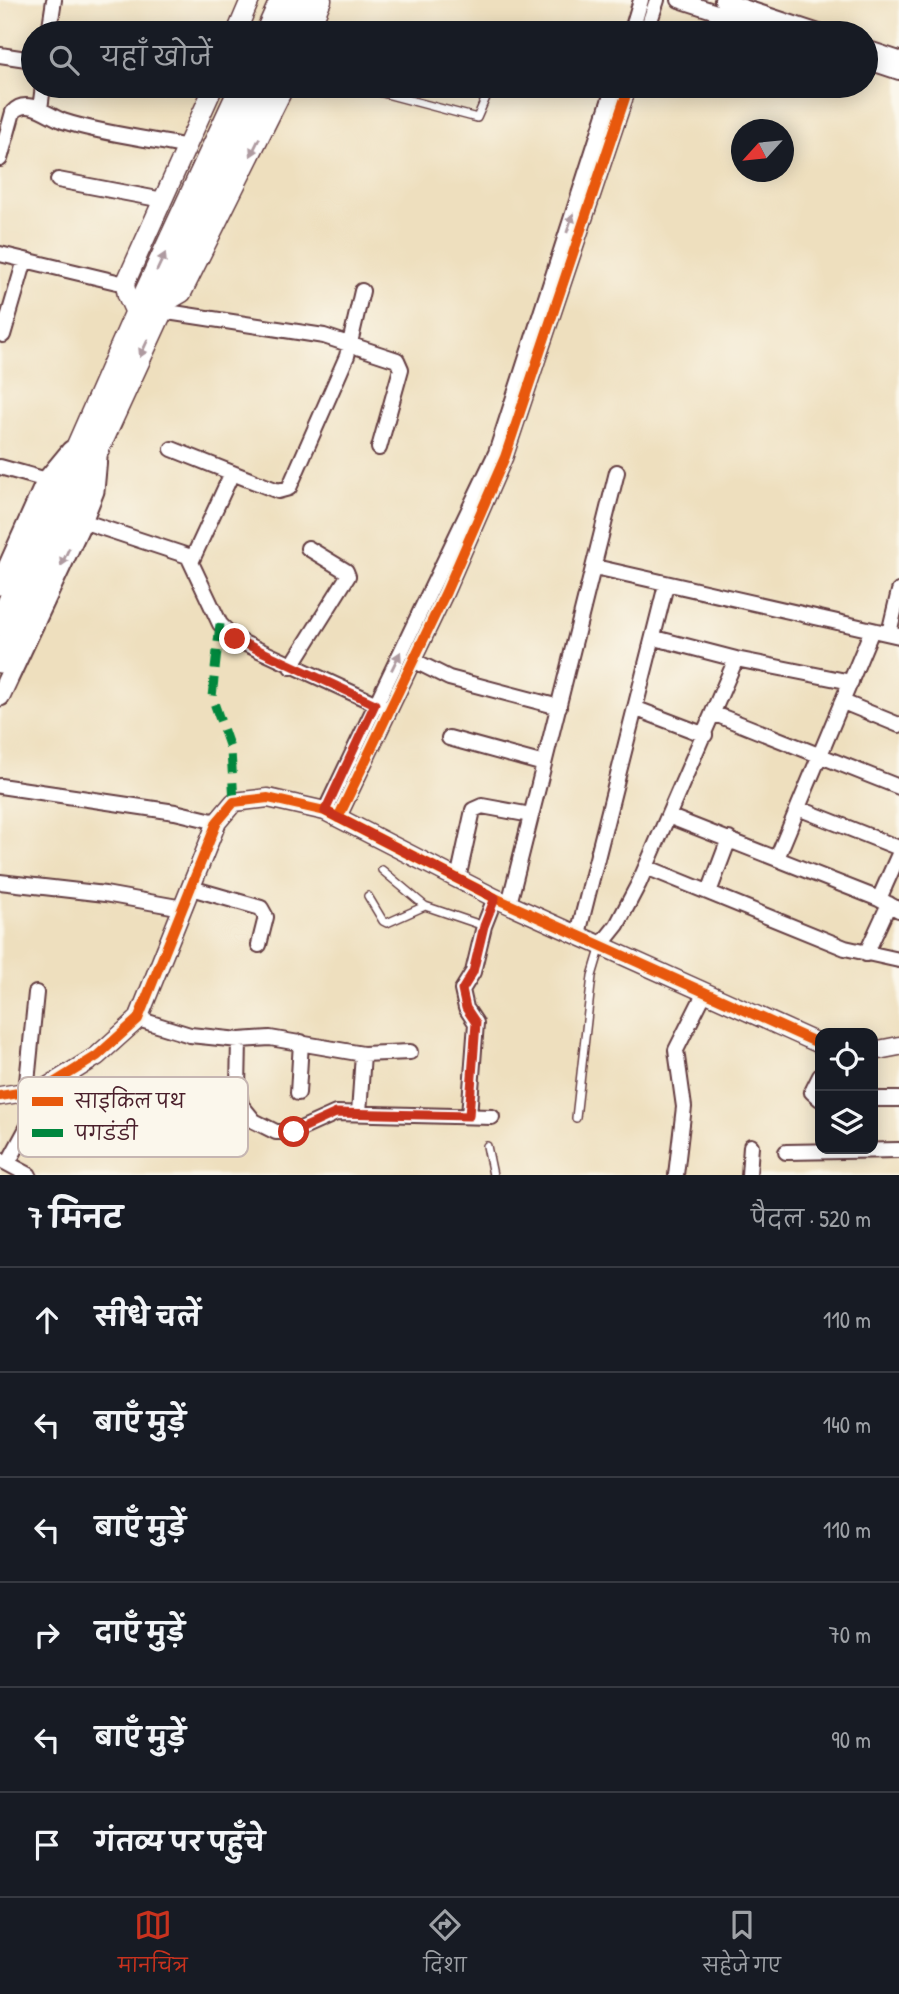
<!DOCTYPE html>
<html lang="hi">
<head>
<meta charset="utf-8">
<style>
	:root { --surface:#171b24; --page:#20242c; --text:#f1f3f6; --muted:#9ea1a6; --line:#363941; --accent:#c8321e }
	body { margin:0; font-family:"Patrick Hand","Playpen Sans Deva",sans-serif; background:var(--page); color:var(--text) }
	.controls { position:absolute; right:21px; bottom:21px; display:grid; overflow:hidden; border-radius:14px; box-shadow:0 4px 18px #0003 }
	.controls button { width:63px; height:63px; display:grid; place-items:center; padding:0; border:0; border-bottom:2px solid var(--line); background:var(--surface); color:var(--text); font:35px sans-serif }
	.compass { position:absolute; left:731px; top:119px; width:63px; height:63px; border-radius:50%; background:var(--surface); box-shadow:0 4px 18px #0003; rotate:243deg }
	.stop { position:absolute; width:21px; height:21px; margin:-16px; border:5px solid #c8321e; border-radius:50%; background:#fff }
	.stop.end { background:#c8321e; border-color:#fff; box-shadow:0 2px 7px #0008 }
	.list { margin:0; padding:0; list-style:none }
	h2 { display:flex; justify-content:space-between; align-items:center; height:91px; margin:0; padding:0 28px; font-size:30px }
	h2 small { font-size:23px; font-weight:400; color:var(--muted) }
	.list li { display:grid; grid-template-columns:46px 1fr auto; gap:21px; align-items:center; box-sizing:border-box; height:105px; padding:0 28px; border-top:2px solid var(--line) }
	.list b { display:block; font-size:26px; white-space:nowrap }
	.list em { font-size:23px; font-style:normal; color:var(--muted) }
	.icon { flex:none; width:38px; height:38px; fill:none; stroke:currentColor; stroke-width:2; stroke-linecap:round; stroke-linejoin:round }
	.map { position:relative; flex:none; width:899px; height:1175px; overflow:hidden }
	.search { position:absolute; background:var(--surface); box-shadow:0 4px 18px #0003; left:21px; right:21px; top:21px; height:77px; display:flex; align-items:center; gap:18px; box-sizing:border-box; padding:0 24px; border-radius:38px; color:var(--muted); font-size:26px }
	.sheet { height:721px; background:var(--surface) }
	nav { display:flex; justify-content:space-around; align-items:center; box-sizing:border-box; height:98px; border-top:2px solid var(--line); background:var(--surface); font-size:19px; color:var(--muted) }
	nav a { display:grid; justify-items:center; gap:4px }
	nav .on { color:var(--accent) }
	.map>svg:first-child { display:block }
</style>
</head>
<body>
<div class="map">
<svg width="899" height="1175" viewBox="0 0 899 1175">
	<rect width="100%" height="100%" fill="#fbf7ec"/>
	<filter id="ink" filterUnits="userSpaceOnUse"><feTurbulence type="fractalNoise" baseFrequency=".0143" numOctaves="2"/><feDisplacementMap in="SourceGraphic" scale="14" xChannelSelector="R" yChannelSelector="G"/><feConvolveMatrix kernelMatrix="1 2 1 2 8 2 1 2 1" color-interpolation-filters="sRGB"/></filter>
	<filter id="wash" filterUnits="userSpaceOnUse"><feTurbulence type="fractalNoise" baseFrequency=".00686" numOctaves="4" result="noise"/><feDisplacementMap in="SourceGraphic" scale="28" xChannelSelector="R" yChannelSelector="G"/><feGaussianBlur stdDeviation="1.57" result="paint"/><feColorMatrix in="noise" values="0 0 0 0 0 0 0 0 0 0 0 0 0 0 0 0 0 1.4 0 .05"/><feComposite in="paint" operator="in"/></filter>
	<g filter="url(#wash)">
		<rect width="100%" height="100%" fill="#eedfbe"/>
	</g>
	<g filter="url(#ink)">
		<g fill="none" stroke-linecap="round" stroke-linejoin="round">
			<g stroke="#633c41" stroke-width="10">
				<path id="service" d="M313 21 379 33
					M356 86 477 118 491 86
					M382 870 425 906 484 926
					M368 896 383 921 387 923 425 906
					M576 1118 592 976 601 946
					M487 1146 493 1175"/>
			</g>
			<g stroke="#633c41" stroke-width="18">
				<path id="minor" d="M679 0 781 33
					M722 0 822 33
					M49 33 54 0
					M631 33 641 0
					M646 33 657 0
					M866 48 899 59
					M0 55 33 60
					M866 61 899 72
					M40 109 43 86
					M0 159 13 112C27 96 49 116 63 121 102 134 147 138 188 147
					M58 180 163 200
					M0 254 125 284
					M161 311 324 336 397 360 401 369 379 448
					M3 335 25 260
					M172 449 278 491 289 488 347 356 362 291
					M0 467 47 480
					M82 521 188 556 220 624 235 639 381 706
					M192 560 232 473
					M595 567 899 636
					M889 633 899 591
					M655 638 736 659 851 682
					M413 660 449 678 559 707
					M291 667 348 576 346 571 308 548
					M843 702 899 725
					M637 709 705 735
					M715 714 899 787
					M449 738 544 764
					M0 786 175 812 217 822
					M798 808 899 848
					M325 811 496 453 614 86
					M668 816 879 899 899 910
					M338 818 446 592 505 457 629 86
					M777 858 872 630
					M646 867 845 948 899 960
					M458 879 473 810 482 806 531 815
					M0 882 105 894 183 908
					M191 888 261 908 266 917 259 945
					M709 892 729 839
					M879 899 899 854
					M509 904 617 472
					M578 934 666 585
					M601 945 617 925 639 883 736 659
					M866 954 889 904
					M138 1019 190 1035 239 1040 270 1038 363 1054 410 1052
					M239 1040 238 1088 241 1105 254 1121 276 1132H294L336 1113 492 1117
					M820 1076 812 1092 820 1099
					M26 1092 36 993
					M298 1093 301 1042
					M873 1099H899
					M359 1113 363 1054
					M469 1116 476 1023 466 1008 462 990 473 972 484 926 495 898
					M786 1152 899 1150
					M1 1160 29 1175
					M8 1163 34 1115 44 1089
					M676 1175 684 1107 676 1050 705 992
					M749 1175 751 1146"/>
			</g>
			<g stroke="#633c41" stroke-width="21">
				<path id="tertiary" d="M236 33 250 0
					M308 33 322 0
					M165 303 182 293 285 86
					M136 315 127 295 125 284 214 86
					M873 1051 899 1046
					M0 1096 44 1089 97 1056 138 1019 217 822 234 802 268 798 325 811 495 898 820 1044"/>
			</g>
			<g stroke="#633c41" stroke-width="23">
				<path id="secondary" d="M0 585 47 480 71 451
					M0 696 82 521 94 491 97 458"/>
			</g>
			<g stroke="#633c41" stroke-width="26">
				<path id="trunk" d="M267 33 282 0
					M288 33 304 0
					M0 624 136 315 242 86
					M0 661 264 86"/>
			</g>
			<use href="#service" stroke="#fff" stroke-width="7"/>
			<use href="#minor" stroke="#fff" stroke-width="14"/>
			<use href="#tertiary" stroke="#fff" stroke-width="18"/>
			<use href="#secondary" stroke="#fff" stroke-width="19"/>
			<use href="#trunk" stroke="#fff" stroke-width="23"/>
			<path stroke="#00873e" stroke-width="9" stroke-dasharray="18 9" stroke-linecap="butt" d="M220 624 212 697 231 751 234 802"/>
			<g stroke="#fbf7ec" stroke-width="15">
				<path id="cycleway" d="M338 818 446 592 505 457 629 86
					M0 1096 44 1089 97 1056 138 1019 217 822 234 802 268 798 325 811 495 898 820 1044"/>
			</g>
			<use href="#cycleway" stroke="#e8590c" stroke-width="10"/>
		</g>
		<defs><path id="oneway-solid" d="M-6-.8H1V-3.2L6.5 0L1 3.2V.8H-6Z" transform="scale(1.75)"/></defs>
		<g fill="#ae9aa0">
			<use href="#oneway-solid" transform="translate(255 147) rotate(116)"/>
			<use href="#oneway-solid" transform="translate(570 223) rotate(-72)"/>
			<use href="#oneway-solid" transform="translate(161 262) rotate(-65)"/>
			<use href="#oneway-solid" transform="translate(144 348) rotate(115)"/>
			<use href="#oneway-solid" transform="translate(65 557) rotate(115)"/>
			<use href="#oneway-solid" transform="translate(396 661) rotate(-64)"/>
		</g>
	</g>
	<g fill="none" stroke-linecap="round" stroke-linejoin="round" filter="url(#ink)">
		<path stroke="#c8321e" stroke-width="9" d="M235 639 375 704 325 811 495 898 484 926 473 972 462 990 466 1008 476 1023 469 1116 336 1113 294 1132"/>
	</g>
	<rect x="18" y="1077" width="230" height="80" rx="10" fill="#fbf7ec" stroke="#c6b6b2" stroke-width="2"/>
	<rect x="32" y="1097" width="31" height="9" fill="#e8590c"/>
	<rect x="32" y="1129" width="31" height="8" fill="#00873e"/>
	<g font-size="19" fill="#4a1f2b">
		<text x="75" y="1108">साइकिल पथ</text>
		<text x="75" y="1140">पगडंडी</text>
	</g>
</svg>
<div class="controls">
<button><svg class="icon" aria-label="locate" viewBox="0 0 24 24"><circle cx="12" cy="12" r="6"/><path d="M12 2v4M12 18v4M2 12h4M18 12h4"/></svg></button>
<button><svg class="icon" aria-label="layers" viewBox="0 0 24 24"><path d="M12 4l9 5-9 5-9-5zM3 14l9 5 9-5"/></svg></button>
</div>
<svg class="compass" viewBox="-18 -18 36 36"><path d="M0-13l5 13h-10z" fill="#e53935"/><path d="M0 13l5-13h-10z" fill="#9ea1a6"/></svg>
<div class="stop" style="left:294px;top:1132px"></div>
<div class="stop end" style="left:235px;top:639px"></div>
<div class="search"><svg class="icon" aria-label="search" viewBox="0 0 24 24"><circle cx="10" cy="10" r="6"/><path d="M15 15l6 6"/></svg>यहाँ खोजें</div>
</div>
<section class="sheet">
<h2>7 मिनट<small>पैदल · 520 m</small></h2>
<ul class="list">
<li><svg class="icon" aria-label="ahead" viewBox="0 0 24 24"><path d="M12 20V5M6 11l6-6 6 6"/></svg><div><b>सीधे चलें</b></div><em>110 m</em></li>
<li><svg class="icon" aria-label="left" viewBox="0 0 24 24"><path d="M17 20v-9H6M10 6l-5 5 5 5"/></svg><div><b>बाएँ मुड़ें</b></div><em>140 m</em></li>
<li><svg class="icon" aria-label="left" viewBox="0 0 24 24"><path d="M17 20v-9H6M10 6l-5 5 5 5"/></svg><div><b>बाएँ मुड़ें</b></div><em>110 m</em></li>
<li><svg class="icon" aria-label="right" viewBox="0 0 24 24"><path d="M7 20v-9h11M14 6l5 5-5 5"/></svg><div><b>दाएँ मुड़ें</b></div><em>70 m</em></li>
<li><svg class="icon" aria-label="left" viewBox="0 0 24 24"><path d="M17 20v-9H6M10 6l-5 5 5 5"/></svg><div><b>बाएँ मुड़ें</b></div><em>90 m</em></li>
<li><svg class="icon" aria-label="arrive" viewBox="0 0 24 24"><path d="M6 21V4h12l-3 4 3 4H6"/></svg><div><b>गंतव्य पर पहुँचे</b></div></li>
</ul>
</section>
<nav>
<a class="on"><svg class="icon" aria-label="map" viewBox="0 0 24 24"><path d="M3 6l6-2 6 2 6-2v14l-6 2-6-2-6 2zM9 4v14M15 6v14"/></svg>मानचित्र</a>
<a><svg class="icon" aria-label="directions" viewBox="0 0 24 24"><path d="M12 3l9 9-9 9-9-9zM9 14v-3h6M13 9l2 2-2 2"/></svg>दिशा</a>
<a><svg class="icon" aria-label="saved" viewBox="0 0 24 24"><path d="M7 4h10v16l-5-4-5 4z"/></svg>सहेजे गए</a>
</nav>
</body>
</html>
